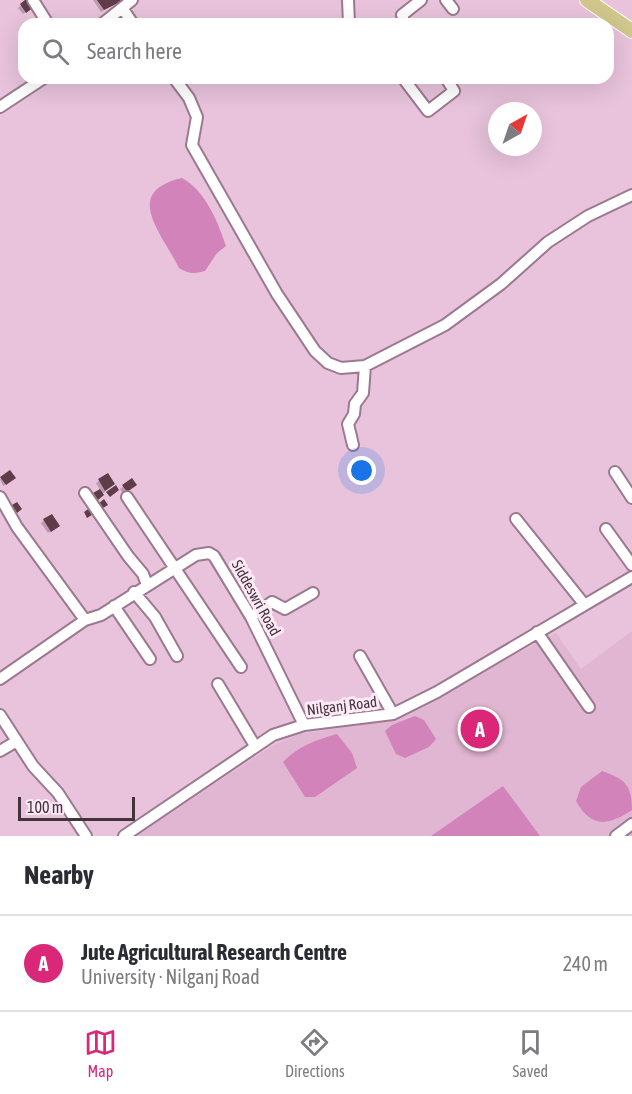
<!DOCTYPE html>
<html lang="en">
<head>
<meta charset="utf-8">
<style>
	:root { --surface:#fff; --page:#f7f7f7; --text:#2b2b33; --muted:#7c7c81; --line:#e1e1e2; --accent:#db2777 }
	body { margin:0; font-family:"Asap Condensed",sans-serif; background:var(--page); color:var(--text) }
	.compass { position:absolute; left:488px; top:102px; width:54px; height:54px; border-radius:50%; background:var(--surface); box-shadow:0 6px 24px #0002; rotate:40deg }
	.scale { position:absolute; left:18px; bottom:15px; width:117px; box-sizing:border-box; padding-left:6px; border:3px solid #42333d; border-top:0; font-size:16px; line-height:21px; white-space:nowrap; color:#42333d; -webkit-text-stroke:4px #fdeaf6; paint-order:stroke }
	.you { position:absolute; left:362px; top:471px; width:21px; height:21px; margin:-15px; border:4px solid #fff; border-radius:50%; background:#1a73e8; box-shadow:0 0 0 9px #1a73e833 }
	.badge { display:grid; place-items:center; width:39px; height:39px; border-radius:50%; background:var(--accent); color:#fff; font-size:20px; font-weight:700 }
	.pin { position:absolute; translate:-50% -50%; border:3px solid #fff; box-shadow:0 2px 6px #0006 }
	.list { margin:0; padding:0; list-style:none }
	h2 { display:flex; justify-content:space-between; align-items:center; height:78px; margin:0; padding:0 24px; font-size:26px }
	h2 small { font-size:20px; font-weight:400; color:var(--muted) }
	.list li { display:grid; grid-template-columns:39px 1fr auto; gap:18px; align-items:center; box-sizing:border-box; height:96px; padding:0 24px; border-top:2px solid var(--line) }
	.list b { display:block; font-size:22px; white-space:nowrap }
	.list p { margin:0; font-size:20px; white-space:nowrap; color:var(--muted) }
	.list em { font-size:20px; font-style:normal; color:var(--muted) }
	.icon { flex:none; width:33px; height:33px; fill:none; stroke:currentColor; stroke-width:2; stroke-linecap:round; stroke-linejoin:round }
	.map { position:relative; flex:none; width:632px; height:836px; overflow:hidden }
	.search { position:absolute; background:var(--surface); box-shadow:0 6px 24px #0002; left:18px; right:18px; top:18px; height:66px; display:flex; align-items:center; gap:15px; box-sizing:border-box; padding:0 21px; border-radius:18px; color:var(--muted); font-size:22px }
	.sheet { height:174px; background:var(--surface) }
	nav { display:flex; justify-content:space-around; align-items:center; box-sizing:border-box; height:84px; border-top:2px solid var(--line); background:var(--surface); font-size:16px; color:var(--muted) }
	nav a { display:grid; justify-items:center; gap:3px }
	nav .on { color:var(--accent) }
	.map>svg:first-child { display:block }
</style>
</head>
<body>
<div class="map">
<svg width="632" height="836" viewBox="0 0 632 836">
	<rect width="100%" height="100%" fill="#e8c3db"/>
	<path fill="#e1b6d2" d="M632 631V836H137L270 747 299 734 393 720 556 633 581 669Z"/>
	<path fill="#d183ba" d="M182 178C205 190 218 222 226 246L217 253 205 271C194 274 189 274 179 268 161 232 122 192 182 178Z
		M415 716 424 720 436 739 429 747 405 758 396 754 385 731 392 725Z
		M337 734 352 753 357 768 315 797H305L283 762C297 747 318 739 337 734Z
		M602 771C625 779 632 785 632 810 608 826 591 828 576 801L581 787Z
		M503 786 540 836H431Z"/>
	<path fill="#0003" d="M27 0 29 9 23 14 18 8Z
		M93 0H121L101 12Z
		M10 472 11 480 3 486 0 479Z
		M107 475 110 487 94 502 91 497 100 490 96 483Z
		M132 480V487L123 494 120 489Z
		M44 520 55 529 48 533 41 523Z"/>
	<path fill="#603c48" d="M25 0H29L34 7 26 13 20 4Z
		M97 0H124L104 10Z
		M10 470 16 478 6 485 0 477Z
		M108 473 115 484 105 491 98 479Z
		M132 478 137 485 127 492 122 485Z
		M116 485 119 490 110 497 106 492Z
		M100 489 104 495 98 500 93 493Z
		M104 499 108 505 101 509 98 504Z
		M17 502 22 509 17 513 12 505Z
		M91 507 95 513 87 518 84 512Z
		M52 514 60 526 51 532 43 519Z"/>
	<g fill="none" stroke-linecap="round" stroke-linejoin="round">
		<g stroke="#9b798f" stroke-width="14">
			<path id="minor" d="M33 0 48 24
				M348 0 349 24
				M446 0 453 9
				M123 9 133 24
				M102 24 132 0
				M405 24 402 15 421 0
				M174 78 189 98 197 117 192 145 277 294 315 351 328 363 341 368 365 366 445 325 501 284 548 242 588 216 632 195
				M403 78 428 111 454 91 446 78
				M0 107 44 78
				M353 445 348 424 354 414 355 404 363 393 365 366
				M615 472 632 498
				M85 493 128 556 143 574 147 585
				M0 497 17 527 85 620 101 615 196 555 209 553 214 556 251 617 304 725
				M127 497 241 667
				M516 519 584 604
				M606 529 632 565
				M134 592 155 617 177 656
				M114 606 150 659
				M251 617 272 602 285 609 313 593
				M537 632 589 707
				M360 656 393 714
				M0 679 85 620
				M218 684 255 746
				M0 715 33 766 58 793 86 836
				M0 751 17 741
				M124 836 273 735 304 725 393 714 437 692 632 577
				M616 836 632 824"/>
		</g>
		<g stroke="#fff" stroke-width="16">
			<path id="major" d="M587 0 632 31"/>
		</g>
		<use href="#minor" stroke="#fff" stroke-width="10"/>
		<use href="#major" stroke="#d1c68c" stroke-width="14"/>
	</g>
	<g text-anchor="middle" stroke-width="6" stroke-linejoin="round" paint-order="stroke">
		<g font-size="15" fill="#42333d" stroke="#fdeaf6">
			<text transform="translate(256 598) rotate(61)" y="5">Siddeswri Road</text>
			<text transform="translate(342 706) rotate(-7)" y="5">Nilganj Road</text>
		</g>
	</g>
</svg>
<svg class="compass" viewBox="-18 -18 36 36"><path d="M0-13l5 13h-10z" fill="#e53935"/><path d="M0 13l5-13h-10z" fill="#7c7c81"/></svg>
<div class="scale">100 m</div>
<div class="you"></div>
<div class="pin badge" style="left:480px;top:729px">A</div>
<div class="search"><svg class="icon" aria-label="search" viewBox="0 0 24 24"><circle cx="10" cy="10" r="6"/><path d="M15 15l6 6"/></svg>Search here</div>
</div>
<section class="sheet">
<h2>Nearby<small></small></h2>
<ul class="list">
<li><span class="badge">A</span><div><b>Jute Agricultural Research Centre</b><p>University · Nilganj Road</p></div><em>240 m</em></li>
</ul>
</section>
<nav>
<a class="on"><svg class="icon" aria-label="map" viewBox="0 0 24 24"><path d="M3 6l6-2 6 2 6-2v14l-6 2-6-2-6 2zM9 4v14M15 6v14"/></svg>Map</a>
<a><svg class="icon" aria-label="directions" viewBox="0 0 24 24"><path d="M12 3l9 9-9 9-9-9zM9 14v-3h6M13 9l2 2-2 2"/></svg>Directions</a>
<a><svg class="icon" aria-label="saved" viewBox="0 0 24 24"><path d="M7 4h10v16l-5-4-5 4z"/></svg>Saved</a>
</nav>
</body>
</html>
